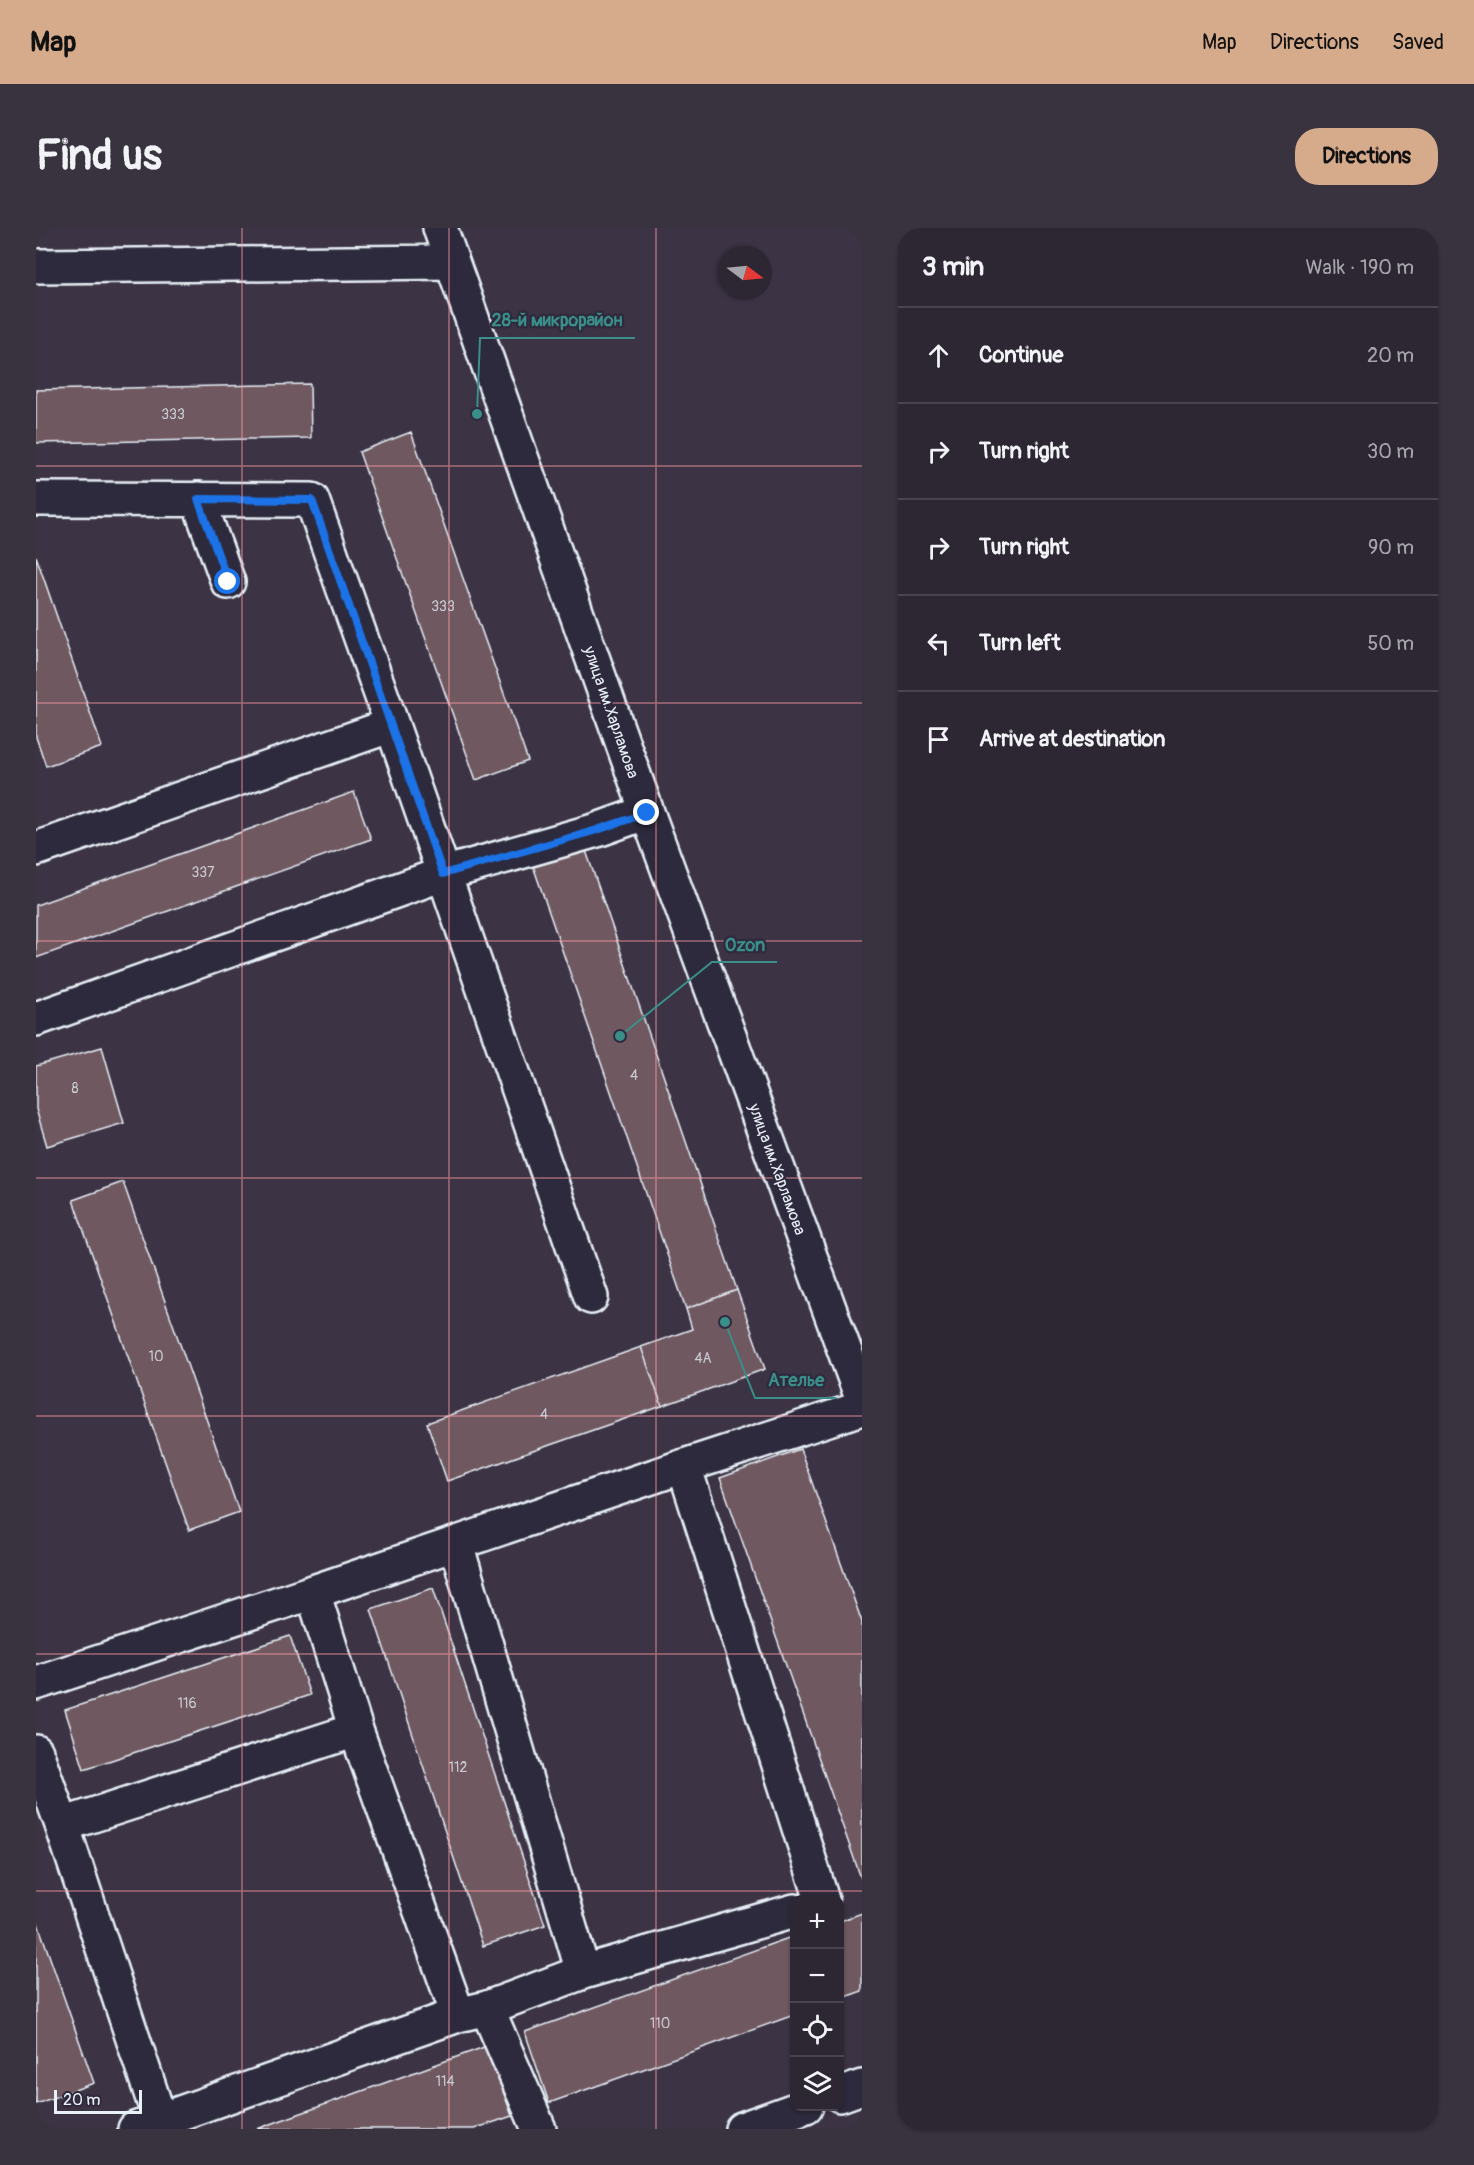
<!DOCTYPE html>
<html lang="en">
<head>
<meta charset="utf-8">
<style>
	:root { --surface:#2d2633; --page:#39323f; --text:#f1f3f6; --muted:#a7a5ac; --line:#48434e; --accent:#d6ab8b }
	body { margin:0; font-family:Pangolin,sans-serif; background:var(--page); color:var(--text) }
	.controls { position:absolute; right:18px; bottom:18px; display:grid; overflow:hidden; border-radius:12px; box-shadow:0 2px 4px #0004 }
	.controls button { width:54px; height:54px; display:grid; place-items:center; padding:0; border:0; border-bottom:2px solid var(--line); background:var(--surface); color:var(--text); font:30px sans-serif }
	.compass { position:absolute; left:682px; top:18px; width:54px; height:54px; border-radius:50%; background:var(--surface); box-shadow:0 2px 4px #0004; rotate:106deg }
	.scale { position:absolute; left:18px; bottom:15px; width:88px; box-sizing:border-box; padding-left:6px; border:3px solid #e8f1f8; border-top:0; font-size:16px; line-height:21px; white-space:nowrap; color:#e8f1f8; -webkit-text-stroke:4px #2f2a3d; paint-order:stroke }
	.stop { position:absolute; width:18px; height:18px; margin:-14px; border:4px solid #1a73e8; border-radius:50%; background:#fff }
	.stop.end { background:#1a73e8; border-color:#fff; box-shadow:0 2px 6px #0008 }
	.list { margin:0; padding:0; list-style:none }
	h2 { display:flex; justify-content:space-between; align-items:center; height:78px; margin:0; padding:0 24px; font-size:26px }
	h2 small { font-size:20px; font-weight:400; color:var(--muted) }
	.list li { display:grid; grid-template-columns:39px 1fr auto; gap:18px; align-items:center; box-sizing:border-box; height:96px; padding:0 24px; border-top:2px solid var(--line) }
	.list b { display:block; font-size:22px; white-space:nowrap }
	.list em { font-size:20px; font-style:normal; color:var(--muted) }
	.icon { flex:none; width:33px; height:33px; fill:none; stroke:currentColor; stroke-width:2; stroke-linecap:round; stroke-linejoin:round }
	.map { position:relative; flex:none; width:826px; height:1901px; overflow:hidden; border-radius:24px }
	header { display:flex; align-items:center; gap:36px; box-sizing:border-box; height:84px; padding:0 30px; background:var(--accent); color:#111 }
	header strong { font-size:28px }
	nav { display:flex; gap:33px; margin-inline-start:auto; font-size:21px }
	.intro { display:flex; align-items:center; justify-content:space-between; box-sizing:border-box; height:144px; padding:0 36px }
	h1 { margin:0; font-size:42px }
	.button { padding:15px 27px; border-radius:24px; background:var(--accent); color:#111; font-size:21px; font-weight:700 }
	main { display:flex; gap:36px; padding:0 36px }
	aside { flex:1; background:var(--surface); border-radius:24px; box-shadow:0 2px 4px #0004 }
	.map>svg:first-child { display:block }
</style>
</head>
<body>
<header>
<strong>Map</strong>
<nav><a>Map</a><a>Directions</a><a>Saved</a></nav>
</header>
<div class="intro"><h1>Find us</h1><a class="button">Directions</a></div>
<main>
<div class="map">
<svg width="826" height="1901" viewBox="0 0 826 1901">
	<rect width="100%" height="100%" fill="#3c3344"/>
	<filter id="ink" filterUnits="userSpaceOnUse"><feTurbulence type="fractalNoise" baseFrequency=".0167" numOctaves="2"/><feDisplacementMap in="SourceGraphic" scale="12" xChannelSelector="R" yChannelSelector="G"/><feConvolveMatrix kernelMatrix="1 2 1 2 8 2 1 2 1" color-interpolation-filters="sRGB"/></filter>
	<g filter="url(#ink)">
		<path fill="#705960" stroke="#e8f1f8" stroke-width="1.5" d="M274 156 275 210 0 215V162Z
			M375 204 492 533 440 552 323 224Z
			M0 328 66 519 10 538 0 509Z
			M318 564 335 611 0 730V677Z
			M547 614 701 1062 650 1081 495 632Z
			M66 819 88 895 11 918 0 881V838Z
			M87 954 203 1284 153 1302 37 972Z
			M701 1062 729 1141 626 1178 605 1119 656 1101 650 1081Z
			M605 1119 626 1178 411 1253 391 1195Z
			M764 1221 826 1394V1653L684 1250Z
			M397 1360 509 1697 447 1718 335 1381Z
			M254 1408 274 1467 48 1541 29 1482Z
			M826 1685V1763L804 1771V1693Z
			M0 1690 58 1855 0 1876Z
			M758 1708V1787L513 1875 489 1804Z
			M451 1818 476 1888 438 1901H221Z"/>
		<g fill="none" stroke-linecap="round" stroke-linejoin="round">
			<g stroke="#e8f1f8" stroke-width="38">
				<path id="minor" d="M404 0 611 584 826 1170
					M0 38 416 34
					M0 271 276 272 356 497
					M162 271 192 354
					M0 621 356 497 555 1069
					M0 791 407 646 561 602 611 584
					M648 1238 786 1672
					M420 1316 547 1744
					M0 1455 277 1364
					M320 1502 277 1364 648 1238 826 1180
					M0 1524 26 1597
					M451 1780 547 1744 758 1683
					M804 1867 826 1859
					M124 1892 26 1597 320 1502 422 1787
					M99 1901 422 1787 451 1780 503 1901
					M706 1901 770 1878"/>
			</g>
			<use href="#minor" stroke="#2f2a3d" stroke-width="33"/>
		</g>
	</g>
	<g fill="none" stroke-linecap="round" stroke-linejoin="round" filter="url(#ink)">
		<path stroke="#1a73e8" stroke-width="8" d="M192 354 162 271 276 272 407 646 561 602 611 585"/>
	</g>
	<path fill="none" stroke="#ff9aa2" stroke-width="1.5" stroke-opacity="0.55" d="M206 0V1901M413 0V1901M620 0V1901M0 238H826M0 475H826M0 713H826M0 950H826M0 1188H826M0 1426H826M0 1663H826"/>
	<g text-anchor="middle" stroke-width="4.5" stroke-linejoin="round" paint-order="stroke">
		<g font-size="14" fill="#cacbd2">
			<text x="137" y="191">333</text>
			<text x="407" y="383">333</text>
			<text x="167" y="649">337</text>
			<text x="598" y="852">4</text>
			<text x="39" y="865">8</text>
			<text x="120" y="1133">10</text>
			<text x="667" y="1135">4А</text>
			<text x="508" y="1191">4</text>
			<text x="151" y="1480">116</text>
			<text x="422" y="1544">112</text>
			<text x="624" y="1800">110</text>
			<text x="409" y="1858">114</text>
		</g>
		<g font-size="16" fill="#e8f1f8" stroke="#2f2a3d">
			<text transform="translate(576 484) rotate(71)" y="6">улица им.Харламова</text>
			<text transform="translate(742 941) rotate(70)" y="6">улица им.Харламова</text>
		</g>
	</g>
	<path fill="none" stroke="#3a8f8a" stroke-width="2" d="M441 186L444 110H599M584 808L676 734H741M689 1094L719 1170H800"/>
	<g fill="#3a8f8a" stroke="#2f2a3d" stroke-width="2">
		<circle cx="441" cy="186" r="6"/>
		<circle cx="584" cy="808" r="6"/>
		<circle cx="689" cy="1094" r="6"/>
	</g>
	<g font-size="18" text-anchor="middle" font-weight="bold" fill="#3a8f8a" stroke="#2f2a3d" stroke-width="4.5" stroke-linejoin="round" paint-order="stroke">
		<text x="521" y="98">28-й микрорайон</text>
		<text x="709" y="723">Ozon</text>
		<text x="760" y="1158">Ателье</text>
	</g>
</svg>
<div class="controls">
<button>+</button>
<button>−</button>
<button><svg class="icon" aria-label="locate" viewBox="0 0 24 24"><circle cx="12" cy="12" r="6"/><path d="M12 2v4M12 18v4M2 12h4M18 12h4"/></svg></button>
<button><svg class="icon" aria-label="layers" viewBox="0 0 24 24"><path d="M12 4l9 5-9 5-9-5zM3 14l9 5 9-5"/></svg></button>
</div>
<svg class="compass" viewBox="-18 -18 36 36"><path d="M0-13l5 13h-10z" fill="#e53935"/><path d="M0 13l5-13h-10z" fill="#a7a5ac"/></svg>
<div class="scale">20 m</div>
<div class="stop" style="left:192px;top:354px"></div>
<div class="stop end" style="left:611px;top:585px"></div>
</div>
<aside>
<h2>3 min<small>Walk · 190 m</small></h2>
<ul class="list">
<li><svg class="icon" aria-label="ahead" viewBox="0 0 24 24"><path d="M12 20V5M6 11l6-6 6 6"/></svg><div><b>Continue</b></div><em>20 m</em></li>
<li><svg class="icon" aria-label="right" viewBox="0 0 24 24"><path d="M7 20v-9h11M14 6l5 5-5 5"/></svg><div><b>Turn right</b></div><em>30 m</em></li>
<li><svg class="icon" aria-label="right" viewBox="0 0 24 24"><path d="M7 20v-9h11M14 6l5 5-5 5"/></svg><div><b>Turn right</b></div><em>90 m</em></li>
<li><svg class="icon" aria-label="left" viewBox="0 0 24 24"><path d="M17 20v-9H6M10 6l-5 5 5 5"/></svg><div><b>Turn left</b></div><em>50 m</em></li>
<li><svg class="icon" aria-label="arrive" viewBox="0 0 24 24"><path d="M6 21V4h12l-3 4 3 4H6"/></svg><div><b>Arrive at destination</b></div></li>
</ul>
</aside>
</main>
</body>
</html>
